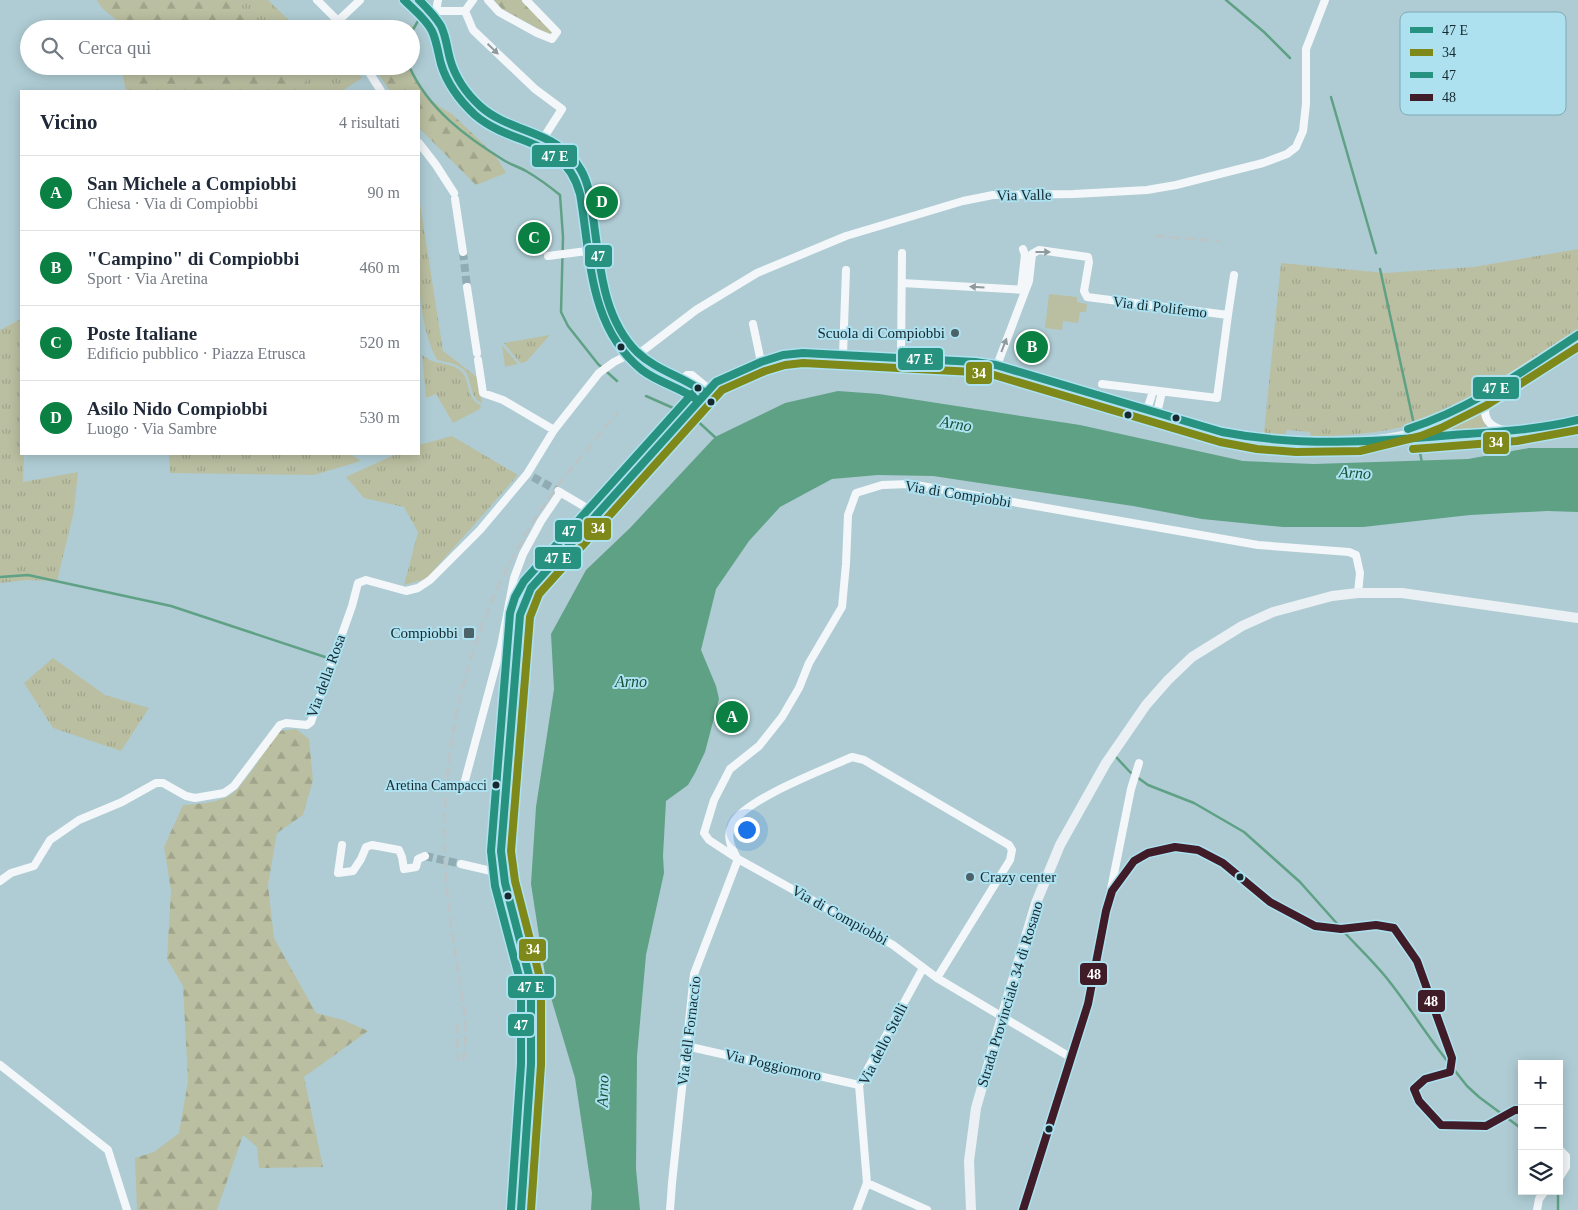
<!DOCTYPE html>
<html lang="it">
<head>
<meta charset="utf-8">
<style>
	:root { --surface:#fff; --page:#f6f6f7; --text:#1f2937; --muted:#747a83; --line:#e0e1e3; --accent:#0b8043 }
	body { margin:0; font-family:Georgia,serif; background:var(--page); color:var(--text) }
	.controls { position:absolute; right:15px; bottom:15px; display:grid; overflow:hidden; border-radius:0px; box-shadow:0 2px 12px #0003 }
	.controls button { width:45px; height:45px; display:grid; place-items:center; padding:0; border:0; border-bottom:1px solid var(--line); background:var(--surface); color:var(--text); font:25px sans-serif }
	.you { position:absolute; left:746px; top:829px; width:18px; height:18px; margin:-12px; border:4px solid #fff; border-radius:50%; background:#1a73e8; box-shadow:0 0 0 8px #1a73e833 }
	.badge { display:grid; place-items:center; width:32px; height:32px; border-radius:50%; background:var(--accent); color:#fff; font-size:16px; font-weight:700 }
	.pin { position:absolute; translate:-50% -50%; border:2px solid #fff; box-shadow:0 1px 5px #0006 }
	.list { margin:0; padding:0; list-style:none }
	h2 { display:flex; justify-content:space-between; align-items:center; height:65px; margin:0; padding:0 20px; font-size:21px }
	h2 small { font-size:16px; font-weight:400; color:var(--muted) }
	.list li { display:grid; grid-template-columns:32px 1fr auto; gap:15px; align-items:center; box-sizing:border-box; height:75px; padding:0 20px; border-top:1px solid var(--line) }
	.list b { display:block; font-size:19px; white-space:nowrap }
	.list p { margin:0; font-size:16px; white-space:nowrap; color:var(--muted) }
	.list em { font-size:16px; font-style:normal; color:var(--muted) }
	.icon { flex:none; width:28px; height:28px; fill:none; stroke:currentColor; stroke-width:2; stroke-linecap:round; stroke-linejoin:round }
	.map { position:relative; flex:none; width:1578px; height:1210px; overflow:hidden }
	.search { position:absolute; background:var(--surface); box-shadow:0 2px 12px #0003; left:20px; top:20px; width:400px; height:55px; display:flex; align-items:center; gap:12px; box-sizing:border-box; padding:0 18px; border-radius:28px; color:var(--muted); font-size:19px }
	.panel { position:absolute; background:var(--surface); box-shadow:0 2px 12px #0003; left:20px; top:90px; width:400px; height:365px; border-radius:0px }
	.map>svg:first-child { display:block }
</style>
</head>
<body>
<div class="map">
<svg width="1578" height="1210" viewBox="0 0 1578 1210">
	<defs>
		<pattern id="grass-tufts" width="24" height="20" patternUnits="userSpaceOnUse" patternTransform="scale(1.25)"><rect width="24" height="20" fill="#babfa1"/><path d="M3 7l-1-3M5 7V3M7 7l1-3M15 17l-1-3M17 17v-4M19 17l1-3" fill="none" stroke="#9fa48b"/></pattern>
		<pattern id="forest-firs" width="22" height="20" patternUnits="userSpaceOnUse" patternTransform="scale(1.25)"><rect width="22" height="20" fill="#babfa1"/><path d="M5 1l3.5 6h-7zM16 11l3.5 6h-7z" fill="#9fa48b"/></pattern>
	</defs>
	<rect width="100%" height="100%" fill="#afccd4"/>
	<path fill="url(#grass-tufts)" d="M235 0H268L298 29H261Z
		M295 66H353L362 78 342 91H306L305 85 307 80Z
		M419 197 443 351 477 377 482 403C468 398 473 378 463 369 455 363 446 362 437 360 413 314 419 248 419 197Z
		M1578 249V329C1526 363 1473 404 1413 424 1380 434 1345 435 1311 437L1310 432 1287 430 1285 435 1264 433 1281 263 1385 273 1474 267Z
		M21 319V454H24L23 482 78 472 74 511 57 581 27 580 0 583V330Z
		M550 335 526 362 520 363 504 343Z
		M502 345 518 364 505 367Z
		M422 355C425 357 429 360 432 361 442 364 454 364 462 372 471 383 466 399 481 405L480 409 453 423 436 394 426 398Z
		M1481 412 1487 428 1442 430Z
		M452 436 518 475 426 579 404 585 418 532 404 507 364 498 346 477 396 454H419V445Z
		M169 454H351L361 461 314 475 170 473Z
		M53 658 105 695 149 708 121 751 53 728 24 683Z
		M490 848H496L495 863 492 866 489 865 488 862Z"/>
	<path fill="url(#forest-firs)" d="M97 0H235L261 29H127L102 8Z
		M494 0H522L553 31 550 35 502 9Z
		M377 26H414L411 35V29H376Z
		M117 66H295L307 80 305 85 306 91H126L123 76Z
		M373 66H410L426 96 440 107 452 114 495 155 506 173 476 185 419 128V91H390Z
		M296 729 309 739 313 780 303 815 277 833 268 885 274 938 316 1013 343 1020 368 1031 304 1077 323 1167 259 1168 257 1147 243 1135 217 1210H137L135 1158 154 1152 179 1133 188 1081 183 986 167 959 171 890 164 847 183 805C198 804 215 803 229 796 240 791 270 744 278 731Z"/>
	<path fill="#babfa1" d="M1049 294 1077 297V302L1087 304 1086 312H1080L1078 323 1063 321 1062 330 1045 328Z
		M1026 330 1043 332 1039 364 1022 362Z"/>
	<path fill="#5fa185" d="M838 391 879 394 1080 425 1243 461 1314 464 1468 459 1529 448H1578V512L1547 511 1470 515 1363 527H1283L1202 519 1133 506 933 476 878 475 832 479 780 507 749 541 716 589 701 650 716 686 719 699 705 752 695 773 688 785 666 801 663 856 664 873 646 955 637 1056 636 1169 640 1210H591L592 1193 575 1078 546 981 531 884 536 807 554 689 551 634 586 570 630 528 715 437 785 403Z"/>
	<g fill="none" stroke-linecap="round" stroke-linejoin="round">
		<path stroke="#5fa185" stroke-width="2.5" d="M1226 0 1264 32 1290 58
			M411 33 425 9 426 0
			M409 66C428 109 466 137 505 161 512 165 519 167 526 171 538 178 549 186 560 195L563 237 561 312 568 326 598 364 617 381
			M1331 97 1376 253
			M1380 269 1413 420
			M646 396 680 411
			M692 416 717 439
			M1419 447 1422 463
			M0 577 28 575 171 606 328 658
			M1116 757 1130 772 1148 785 1194 803 1244 832 1300 882 1340 927
			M1343 931C1357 946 1372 960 1385 976 1408 1004 1426 1035 1449 1063
			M1452 1067 1467 1086 1479 1097 1522 1129
			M1558 1191V1210"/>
		<path stroke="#90abb3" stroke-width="8" stroke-dasharray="8 4" stroke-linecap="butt" d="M463 252 467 287
			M639 367 659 380
			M533 477 558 491
			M425 856 461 864"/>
		<path stroke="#f3f7f9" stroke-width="8" d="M317 0 338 21
			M404 0C413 9 426 19 432 31 437 41 438 53 441 64 448 85 462 105 480 119 507 140 551 138 570 171 581 191 583 214 586 237 590 271 595 309 614 338 620 349 630 358 639 367
			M488 0 499 12 537 33 552 39 557 32 526 0
			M436 11 438 0
			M465 11 473 30 535 89 562 109 539 145
			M423 20 436 11H465L473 0
			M340 29 338 21 360 0
			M365 66 381 91
			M419 143 436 165 454 193
			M455 199 463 252
			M548 256 587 251
			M902 283 1025 290
			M467 287 477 353
			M1021 290 1025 255 1023 249
			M1228 315 1234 275
			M753 324 761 362
			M843 354 846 270
			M901 357 902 253
			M632 359 696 310 757 273 846 236 963 201 993 195 1074 194 1147 190 1176 185 1263 163 1287 154 1296 147 1303 131 1306 104V49L1325 0
			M478 360 483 393 503 400 554 430
			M659 380 676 387 699 401
			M676 387 687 375H692L709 389
			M1098 403 999 371 996 368 1029 281 1032 254 1039 250 1088 257 1089 262 1084 291 1087 297 1228 315 1217 398 1102 384
			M1487 403C1481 418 1490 427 1504 430
			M1147 410 1153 391
			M1157 413 1162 392
			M1406 439 1520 431 1548 427 1578 420
			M558 491 597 514
			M463 788 501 646 514 578 523 554 541 521 560 493
			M342 845 338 873 353 871 361 859 366 847 372 845 399 850 402 857 404 869 416 867 418 859 425 856
			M737 858C731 847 726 837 732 825 742 800 826 769 852 757L864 760 1009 845 1012 850 1010 860 937 978
			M461 864 504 874
			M0 881 11 873 34 866 50 840 79 820 122 802 156 783H163L186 796 195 798 224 793 234 786 280 725 286 723 307 725 311 722 352 606 358 583 366 580 406 591 418 588 430 580 480 530 527 474 554 430 599 373 614 362 628 355
			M1112 891 1134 861 1148 853 1175 847 1198 850 1223 863 1270 902 1315 926 1341 929 1376 925 1394 928 1417 961 1452 1058 1450 1072 1425 1079 1414 1089 1419 1101 1441 1125 1486 1126 1515 1110H1522
			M686 1046 859 1085
			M1070 1057 937 978 893 945 738 859 709 840 704 833 714 800 730 769 759 746 782 717 799 688 809 663 842 607 846 564 848 515 856 493 882 485 910 484 1258 545 1349 552 1356 555 1360 573 1358 593
			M0 1065 108 1150 127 1210
			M1559 1149 1566 1156V1167L1559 1178
			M867 1183 927 1210
			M670 1210 672 1183 694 974 738 859
			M857 1210 867 1183 859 1085 923 968
			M1023 1210 1070 1057 1088 1004 1131 789 1139 763
			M1537 1210 1539 1199 1545 1191"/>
		<path stroke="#eaf0f3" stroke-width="10" d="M1412 428 1437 419 1483 396 1578 335
			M521 1210 531 1064V983L505 883 501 851 518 625C520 611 524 600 531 588L716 382 761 362 783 355 803 353 975 362 996 365 1222 432C1306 447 1393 451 1472 413 1508 395 1544 368 1578 345
			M971 1210 969 1161 976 1108 1002 1017 1036 903 1060 845 1106 763 1146 705 1168 680 1192 657 1242 626 1273 612 1332 596 1358 593H1402L1578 618"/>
		<path stroke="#bcc4c6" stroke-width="2.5" stroke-dasharray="10 5" stroke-linecap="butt" d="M1155 236 1220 241
			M457 1023 458 1061
			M463 1061C469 1027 462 997 457 963 452 931 447 898 445 866 438 734 476 598 554 491 574 464 597 438 618 412"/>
		<g stroke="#ade1f0" stroke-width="11">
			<path id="bus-1" d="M404 0C414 10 426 19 432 31 437 42 438 53 441 64 447 84 460 101 475 115 512 147 565 137 580 194 591 256 588 327 642 370 659 383 682 388 699 401
				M1408 429C1471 409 1523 371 1578 335
				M521 1210 531 1064V983L505 883 501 851 520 615 531 588 716 382 761 362 783 355 803 353 975 362 996 365 1222 432C1299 447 1375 442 1453 435 1495 432 1537 430 1578 420"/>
		</g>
		<g stroke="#ade1f0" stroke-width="11">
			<path id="bus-2" d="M1413 449 1517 441 1578 430
				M531 1210 541 1065V982L515 881 511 851 530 617 539 594 722 390 765 371 785 365 803 363 974 372 994 375 1220 442 1257 449 1296 452 1360 451 1421 436 1441 428 1487 405 1578 347"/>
		</g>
		<g stroke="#ade1f0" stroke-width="11">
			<path id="bus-3" d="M419 0C427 8 435 16 441 26 446 36 447 48 450 59 455 77 467 94 480 106 511 134 559 130 581 170 589 184 591 201 593 217 600 264 602 317 637 352 657 371 684 377 705 393
				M511 1209 521 1064V984L495 886 491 851 510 613 515 597 524 581 692 394"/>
		</g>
		<g stroke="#ade1f0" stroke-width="11">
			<path id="bus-4" d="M1023 1210 1088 1004 1106 911 1112 891 1134 861 1148 853 1175 847 1198 850 1223 863 1270 902 1315 926 1341 929 1376 925 1394 928 1417 961 1452 1058 1450 1072 1425 1079 1414 1089 1419 1101 1441 1125 1486 1126 1515 1110H1522"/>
		</g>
		<use href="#bus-1" stroke="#289280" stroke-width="8"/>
		<use href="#bus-2" stroke="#7e891a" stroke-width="8"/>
		<use href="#bus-3" stroke="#289280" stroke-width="8"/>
		<use href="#bus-4" stroke="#401c29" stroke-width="8"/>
	</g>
	<defs><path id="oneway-solid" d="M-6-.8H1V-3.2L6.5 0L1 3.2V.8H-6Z" transform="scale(1.25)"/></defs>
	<g fill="#8f9a9e">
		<use href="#oneway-solid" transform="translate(493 49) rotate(44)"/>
		<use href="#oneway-solid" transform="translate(1043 252)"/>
		<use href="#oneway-solid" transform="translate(977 287) rotate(-177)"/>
		<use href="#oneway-solid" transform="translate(1004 345) rotate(-69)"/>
	</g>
	<g fill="#4b6269" stroke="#ade1f0" stroke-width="2">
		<circle cx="955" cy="333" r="5"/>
		<rect x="463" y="627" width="12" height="12" rx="2.5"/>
		<circle cx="970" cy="877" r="5"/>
	</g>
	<g fill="#15292f" stroke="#ade1f0" stroke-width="2">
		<circle cx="621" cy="347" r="4.5"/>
		<circle cx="698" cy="388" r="4.5"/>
		<circle cx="711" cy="402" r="4.5"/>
		<circle cx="1128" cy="415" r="4.5"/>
		<circle cx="1176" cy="418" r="4.5"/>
		<circle cx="496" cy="785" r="4.5"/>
		<circle cx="1240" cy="877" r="4.5"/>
		<circle cx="508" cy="896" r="4.5"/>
		<circle cx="1049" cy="1129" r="4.5"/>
	</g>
	<g text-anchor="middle" stroke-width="4" stroke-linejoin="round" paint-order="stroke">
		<g font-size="14" fill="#15292f" stroke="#ade1f0" text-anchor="end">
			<text x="487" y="790">Aretina Campacci</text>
		</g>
		<g font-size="15" fill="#15292f" stroke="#ade1f0">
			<text transform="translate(1024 195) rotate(-1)" y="5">Via Valle</text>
			<text transform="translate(1160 307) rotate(7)" y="5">Via di Polifemo</text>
			<text transform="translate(958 494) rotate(9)" y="5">Via di Compiobbi</text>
			<text transform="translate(326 676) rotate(-70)" y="5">Via della Rosa</text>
			<text transform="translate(840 915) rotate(29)" y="5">Via di Compiobbi</text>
			<text transform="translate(1010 994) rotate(-73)" y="5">Strada Provinciale 34 di Rosano</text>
			<text transform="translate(689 1031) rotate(-83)" y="5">Via dell Fornaccio</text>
			<text transform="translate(883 1044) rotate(-63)" y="5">Via dello Stelli</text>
			<text transform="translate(773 1065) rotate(13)" y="5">Via Poggiomoro</text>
		</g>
		<g font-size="15" fill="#15292f" stroke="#ade1f0" text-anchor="end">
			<text x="945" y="338">Scuola di Compiobbi</text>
			<text x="458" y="638">Compiobbi</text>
			<text x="980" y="882" text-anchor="start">Crazy center</text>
		</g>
		<g font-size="16" font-style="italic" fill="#155334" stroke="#ade1f0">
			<text transform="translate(956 423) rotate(9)" y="6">Arno</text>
			<text transform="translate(1355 472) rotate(3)" y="6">Arno</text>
			<text x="631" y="687">Arno</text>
			<text transform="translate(602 1091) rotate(-88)" y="6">Arno</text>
		</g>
	</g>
	<rect x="1400" y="12" width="166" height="103" rx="8" fill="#ade1f0" stroke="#7faab6" stroke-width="1"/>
	<rect x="1410" y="27" width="23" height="6" fill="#289280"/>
	<rect x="1410" y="49" width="23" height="7" fill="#7e891a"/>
	<rect x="1410" y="72" width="23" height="6" fill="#289280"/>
	<rect x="1410" y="94" width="23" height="7" fill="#401c29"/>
	<g font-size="14" fill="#15292f">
		<text x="1442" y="35">47 E</text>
		<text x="1442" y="57">34</text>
		<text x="1442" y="80">47</text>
		<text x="1442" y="102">48</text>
	</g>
	<g stroke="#ade1f0" stroke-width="2">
		<rect x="531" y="144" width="47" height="24" rx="5" fill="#289280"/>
		<rect x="584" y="244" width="29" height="24" rx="5" fill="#289280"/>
		<rect x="897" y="347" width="47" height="24" rx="5" fill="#289280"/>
		<rect x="965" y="361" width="28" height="24" rx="5" fill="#7e891a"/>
		<rect x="1472" y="376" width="48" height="24" rx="5" fill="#289280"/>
		<rect x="1482" y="431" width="28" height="24" rx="5" fill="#7e891a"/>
		<rect x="583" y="517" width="29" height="24" rx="5" fill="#7e891a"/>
		<rect x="554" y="519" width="29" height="24" rx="5" fill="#289280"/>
		<rect x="534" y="546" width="48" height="24" rx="5" fill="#289280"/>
		<rect x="518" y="938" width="29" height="24" rx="5" fill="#7e891a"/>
		<rect x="1079" y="962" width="29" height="24" rx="5" fill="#401c29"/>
		<rect x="507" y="975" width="48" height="24" rx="5" fill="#289280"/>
		<rect x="1417" y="989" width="29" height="24" rx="5" fill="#401c29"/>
		<rect x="507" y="1013" width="28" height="24" rx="5" fill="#289280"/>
	</g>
	<g font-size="14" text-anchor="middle" font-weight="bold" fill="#fff">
		<text x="555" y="161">47 E</text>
		<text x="598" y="261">47</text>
		<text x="920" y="364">47 E</text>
		<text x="979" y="378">34</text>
		<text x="1496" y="393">47 E</text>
		<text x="1496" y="447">34</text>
		<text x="598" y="533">34</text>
		<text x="569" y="536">47</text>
		<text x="558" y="563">47 E</text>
		<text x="533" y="954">34</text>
		<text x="1094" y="979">48</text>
		<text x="531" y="992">47 E</text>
		<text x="1431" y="1006">48</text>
		<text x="521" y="1030">47</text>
	</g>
</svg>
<div class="controls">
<button>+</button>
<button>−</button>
<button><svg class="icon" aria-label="layers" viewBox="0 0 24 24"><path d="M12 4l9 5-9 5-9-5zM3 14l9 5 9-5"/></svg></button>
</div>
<div class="you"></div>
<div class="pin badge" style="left:732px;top:717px">A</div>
<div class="pin badge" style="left:1032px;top:347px">B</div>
<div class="pin badge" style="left:534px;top:238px">C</div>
<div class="pin badge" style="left:602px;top:202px">D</div>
<div class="search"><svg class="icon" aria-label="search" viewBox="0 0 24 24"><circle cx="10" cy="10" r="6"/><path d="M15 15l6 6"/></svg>Cerca qui</div>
<section class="panel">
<h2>Vicino<small>4 risultati</small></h2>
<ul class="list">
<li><span class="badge">A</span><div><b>San Michele a Compiobbi</b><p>Chiesa · Via di Compiobbi</p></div><em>90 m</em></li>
<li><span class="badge">B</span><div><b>&quot;Campino&quot; di Compiobbi</b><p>Sport · Via Aretina</p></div><em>460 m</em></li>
<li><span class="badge">C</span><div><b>Poste Italiane</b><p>Edificio pubblico · Piazza Etrusca</p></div><em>520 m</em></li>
<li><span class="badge">D</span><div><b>Asilo Nido Compiobbi</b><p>Luogo · Via Sambre</p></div><em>530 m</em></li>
</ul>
</section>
</div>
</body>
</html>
